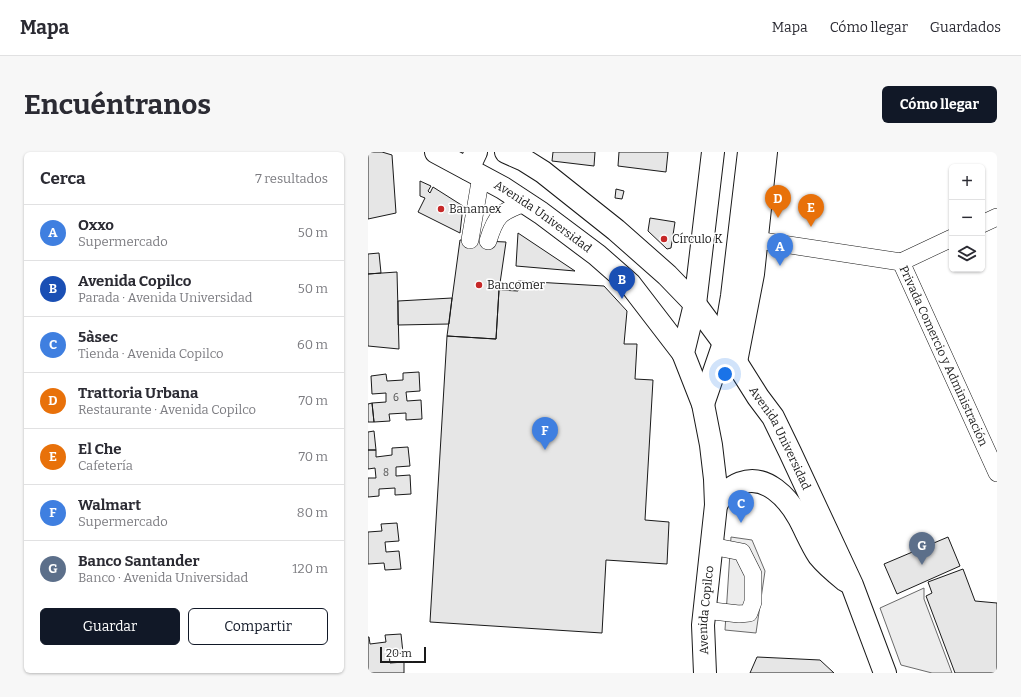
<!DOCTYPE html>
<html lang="es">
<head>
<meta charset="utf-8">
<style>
	:root { --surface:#fff; --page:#f7f7f7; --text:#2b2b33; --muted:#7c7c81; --line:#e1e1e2; --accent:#111827 }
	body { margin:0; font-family:Bitter,serif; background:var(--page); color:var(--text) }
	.controls { position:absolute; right:12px; top:12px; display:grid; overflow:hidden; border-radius:6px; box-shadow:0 1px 3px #0004 }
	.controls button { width:36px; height:36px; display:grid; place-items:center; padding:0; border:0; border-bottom:1px solid var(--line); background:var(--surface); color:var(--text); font:20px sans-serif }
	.scale { position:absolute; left:12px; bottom:10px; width:46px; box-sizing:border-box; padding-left:4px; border:2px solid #1a1a1a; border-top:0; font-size:11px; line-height:14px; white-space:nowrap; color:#1a1a1a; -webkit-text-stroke:3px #fff; paint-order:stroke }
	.you { position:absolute; left:357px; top:222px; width:14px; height:14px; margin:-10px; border:3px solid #fff; border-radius:50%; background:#1a73e8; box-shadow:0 0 0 6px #1a73e833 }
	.badge { display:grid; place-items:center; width:26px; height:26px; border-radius:50%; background:var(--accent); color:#fff; font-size:13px; font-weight:700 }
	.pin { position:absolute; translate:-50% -33px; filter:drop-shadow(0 1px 2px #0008) }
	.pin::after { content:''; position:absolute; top:21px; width:14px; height:12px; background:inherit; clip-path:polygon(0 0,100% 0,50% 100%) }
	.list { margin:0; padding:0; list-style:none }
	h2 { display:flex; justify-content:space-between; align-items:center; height:52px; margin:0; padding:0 16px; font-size:17px }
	h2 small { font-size:13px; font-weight:400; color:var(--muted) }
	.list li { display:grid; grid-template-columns:26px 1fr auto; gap:12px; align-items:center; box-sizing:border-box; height:56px; padding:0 16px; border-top:1px solid var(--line) }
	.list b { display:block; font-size:15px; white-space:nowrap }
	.list p { margin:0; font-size:13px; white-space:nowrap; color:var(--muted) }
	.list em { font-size:13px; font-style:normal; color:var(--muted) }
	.actions { display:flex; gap:8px; padding:12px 16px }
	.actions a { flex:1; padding:9px 0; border:1px solid var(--accent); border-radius:6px; text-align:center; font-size:14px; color:var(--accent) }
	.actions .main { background:var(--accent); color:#fff }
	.icon { flex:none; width:22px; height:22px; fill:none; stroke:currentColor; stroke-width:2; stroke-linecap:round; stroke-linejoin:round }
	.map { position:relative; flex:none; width:629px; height:521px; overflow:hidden; border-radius:6px }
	header { display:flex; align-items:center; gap:24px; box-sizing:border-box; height:56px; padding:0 20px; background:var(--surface); border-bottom:1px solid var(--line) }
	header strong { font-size:19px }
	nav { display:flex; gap:22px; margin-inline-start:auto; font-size:14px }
	.intro { display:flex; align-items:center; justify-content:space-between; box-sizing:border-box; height:96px; padding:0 24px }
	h1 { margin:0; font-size:28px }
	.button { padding:10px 18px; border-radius:6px; background:var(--accent); color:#fff; font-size:14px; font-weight:700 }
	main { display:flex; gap:24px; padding:0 24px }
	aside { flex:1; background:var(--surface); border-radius:6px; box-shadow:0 1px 3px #0004 }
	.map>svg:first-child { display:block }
</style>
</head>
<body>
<header>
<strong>Mapa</strong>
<nav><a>Mapa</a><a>Cómo llegar</a><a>Guardados</a></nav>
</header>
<div class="intro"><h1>Encuéntranos</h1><a class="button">Cómo llegar</a></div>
<main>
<aside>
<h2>Cerca<small>7 resultados</small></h2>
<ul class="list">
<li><span class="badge" style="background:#3f7fe0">A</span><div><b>Oxxo</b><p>Supermercado</p></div><em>50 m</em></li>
<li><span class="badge" style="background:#1a4fb4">B</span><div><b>Avenida Copilco</b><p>Parada · Avenida Universidad</p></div><em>50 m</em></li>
<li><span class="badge" style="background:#3f7fe0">C</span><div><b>5àsec</b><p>Tienda · Avenida Copilco</p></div><em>60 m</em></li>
<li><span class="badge" style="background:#e8710a">D</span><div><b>Trattoria Urbana</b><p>Restaurante · Avenida Copilco</p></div><em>70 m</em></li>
<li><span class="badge" style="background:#e8710a">E</span><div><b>El Che</b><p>Cafetería</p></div><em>70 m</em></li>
<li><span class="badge" style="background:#3f7fe0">F</span><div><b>Walmart</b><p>Supermercado</p></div><em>80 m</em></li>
<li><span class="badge" style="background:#5c6f8a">G</span><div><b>Banco Santander</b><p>Banco · Avenida Universidad</p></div><em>120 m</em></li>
</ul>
<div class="actions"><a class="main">Guardar</a><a>Compartir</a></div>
</aside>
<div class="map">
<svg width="629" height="521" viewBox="0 0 629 521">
	<rect width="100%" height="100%" fill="#fff"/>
	<path fill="#ededed" stroke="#6a6a6a" d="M363 385 384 388 397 419 388 481 357 478Z
		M556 436V447L584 521H564L533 513 512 456Z"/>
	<path fill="#e6e6e6" stroke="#1a1a1a" d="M0 0H14L24 3 28 61 0 67Z
		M185 0H227L226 14 184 9Z
		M251 0H300L298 20 250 14Z
		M52 29 63 34 60 39 62 41 65 35 95 54 92 81 50 60 57 46 52 44Z
		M248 37 256 39 254 47 247 46Z
		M282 66 307 70 303 96 299 97 280 79Z
		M150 81 207 119 148 114Z
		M92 88 138 90 131 138 128 187 79 184Z
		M11 101 13 121 0 122V102Z
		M29 120 31 197 0 194V122Z
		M150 129 236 134 259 159 256 192H269L267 227 285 228 277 368 301 370 299 412 238 408 234 481 62 470 79 184 128 187 131 138 150 139Z
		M84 146 81 172 30 173V149Z
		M51 220 52 239 38 240 39 249 53 248 54 267 38 268V261L21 262 22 269 6 270 4 251 18 250V241L4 242 3 224 18 222 19 229 35 228V221Z
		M4 251 6 270H0V252Z
		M6 279 8 298H0V280Z
		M40 295 42 314 28 315V324L42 323 43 342 27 343V336L11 337V344L0 345V326H8L7 316 0 317V298H8V305L24 303V296Z
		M29 371 31 389 17 390 18 400 31 399 33 417 17 418 16 411 0 412V380L14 379 13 372Z
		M580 385 592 414 529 442 516 412Z
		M595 417 607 449 629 451V521H587L558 444 564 441 560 430Z
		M33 482 35 501 21 502 22 511 36 510V521H0V485H1L2 492 18 490 17 483Z
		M389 505 452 508 466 521H382Z"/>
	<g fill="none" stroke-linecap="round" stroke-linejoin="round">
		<g stroke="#1a1a1a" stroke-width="18">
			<g id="minor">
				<path d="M614 72 629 65"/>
				<path d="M102 88 113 24"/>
				<path d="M389 88 533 110"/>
				<path d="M120 89C128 63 132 60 157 51"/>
				<path id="s1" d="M533 110 629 321"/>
				<path d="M533 110 584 86"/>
				<path d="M336 458 371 462 381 461 385 450V422L374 400 343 394"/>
			</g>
		</g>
		<g stroke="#1a1a1a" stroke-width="24">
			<g id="major">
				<path id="s2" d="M68 0 135 36 173 61 229 103 262 132 315 201"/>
				<path id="s3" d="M138 0 156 8 175 20 248 78 299 123 327 152 356 191 390 245 405 265 422 300 484 433 517 521"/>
				<path d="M100 17 108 0"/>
				<path d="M368 210 385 122 398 0"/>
				<path d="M335 252 356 191 364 144 381 0"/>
				<path d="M348 353C353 343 363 335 373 331 398 322 420 346 431 366 438 379 443 392 451 404 459 414 468 421 478 429"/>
				<path id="s4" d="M337 521 335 473 348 353 347 327 343 293 335 252 315 201 327 152 345 0"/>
			</g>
		</g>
		<use href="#minor" stroke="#fff" stroke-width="17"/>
		<use href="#major" stroke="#fff" stroke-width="22"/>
	</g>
	<g fill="#c62828" stroke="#fff" stroke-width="1.5">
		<circle cx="73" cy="57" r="4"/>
		<circle cx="296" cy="87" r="4"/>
		<circle cx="111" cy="133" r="4"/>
	</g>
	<g text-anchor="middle" stroke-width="3" stroke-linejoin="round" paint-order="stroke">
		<g font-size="10" fill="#4d4d4d">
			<text x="28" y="249">6</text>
			<text x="18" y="324">8</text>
		</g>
		<g font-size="12" fill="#1a1a1a" stroke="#fff" text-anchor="start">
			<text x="81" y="61">Banamex</text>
			<text x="304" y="91">Círculo K</text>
			<text x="119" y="137">Bancomer</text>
		</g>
		<g font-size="12" fill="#1a1a1a" stroke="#fff">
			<text dy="4" stroke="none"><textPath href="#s2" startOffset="125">Avenida Universidad</textPath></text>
			<text dy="4" stroke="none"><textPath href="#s1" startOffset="103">Privada Comercio y Administración</textPath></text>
			<text dy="4" stroke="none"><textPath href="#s3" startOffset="403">Avenida Universidad</textPath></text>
			<text dy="4" stroke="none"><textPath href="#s4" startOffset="63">Avenida Copilco</textPath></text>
		</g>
	</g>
</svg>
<div class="controls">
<button>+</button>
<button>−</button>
<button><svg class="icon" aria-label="layers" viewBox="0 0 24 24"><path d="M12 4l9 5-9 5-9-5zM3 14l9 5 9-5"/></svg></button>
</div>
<div class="scale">20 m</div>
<div class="you"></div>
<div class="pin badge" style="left:412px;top:114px;background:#3f7fe0">A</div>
<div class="pin badge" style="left:254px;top:147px;background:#1a4fb4">B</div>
<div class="pin badge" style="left:373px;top:371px;background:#3f7fe0">C</div>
<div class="pin badge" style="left:410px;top:66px;background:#e8710a">D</div>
<div class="pin badge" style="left:443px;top:75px;background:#e8710a">E</div>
<div class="pin badge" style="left:177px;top:298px;background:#3f7fe0">F</div>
<div class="pin badge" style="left:554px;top:413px;background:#5c6f8a">G</div>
</div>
</main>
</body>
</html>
